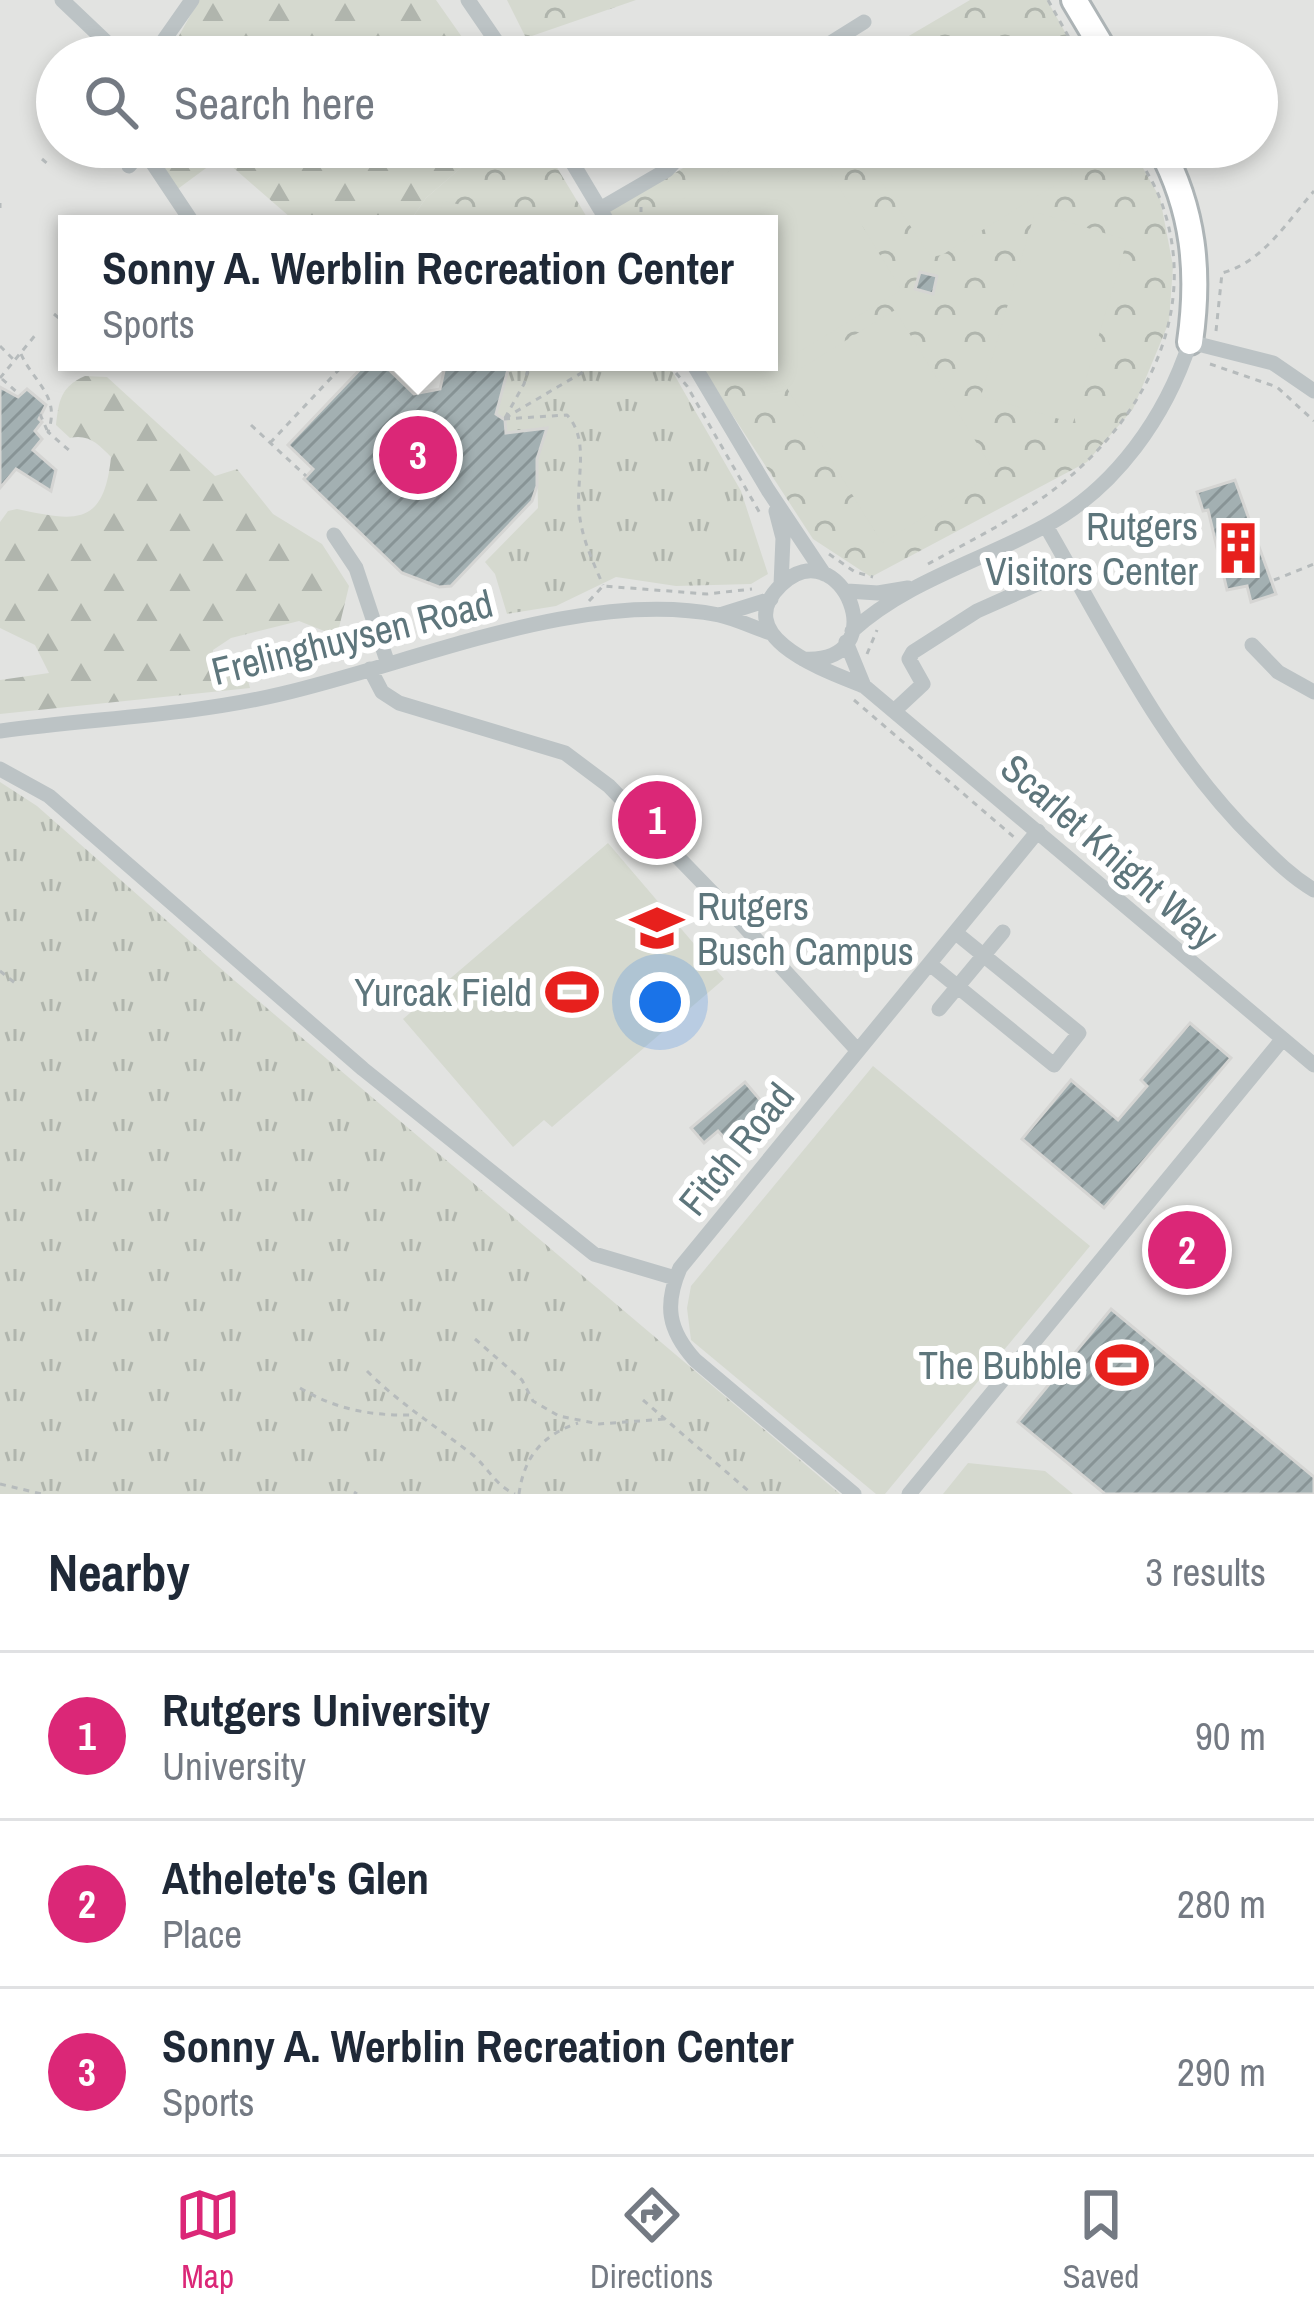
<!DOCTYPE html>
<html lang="en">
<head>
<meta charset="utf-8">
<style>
	:root { --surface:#fff; --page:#f6f6f7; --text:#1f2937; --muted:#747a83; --line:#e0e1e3; --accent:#db2777 }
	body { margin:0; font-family:"Archivo Narrow",sans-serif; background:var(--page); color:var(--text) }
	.you { position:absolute; left:660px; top:1002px; width:42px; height:42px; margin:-30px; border:9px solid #fff; border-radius:50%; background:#1a73e8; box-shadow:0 0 0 18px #1a73e833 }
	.badge { display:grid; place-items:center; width:78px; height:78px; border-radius:50%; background:var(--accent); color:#fff; font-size:39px; font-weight:700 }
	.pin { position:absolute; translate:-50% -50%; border:6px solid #fff; box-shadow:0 3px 12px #0006 }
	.popup { position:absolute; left:58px; top:215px; width:720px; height:156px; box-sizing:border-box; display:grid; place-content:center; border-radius:0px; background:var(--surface); filter:drop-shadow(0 3px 9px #0005); font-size:39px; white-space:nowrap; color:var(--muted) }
	.popup b { font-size:45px; color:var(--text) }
	.popup::after { content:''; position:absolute; left:50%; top:100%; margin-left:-24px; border:24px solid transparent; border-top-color:var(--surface) }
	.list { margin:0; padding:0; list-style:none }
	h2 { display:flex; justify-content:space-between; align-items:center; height:156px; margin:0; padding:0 48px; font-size:51px }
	h2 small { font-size:39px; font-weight:400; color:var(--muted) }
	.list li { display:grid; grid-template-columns:78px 1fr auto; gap:36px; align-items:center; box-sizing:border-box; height:168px; padding:0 48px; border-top:3px solid var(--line) }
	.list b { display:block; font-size:45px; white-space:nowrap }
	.list p { margin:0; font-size:39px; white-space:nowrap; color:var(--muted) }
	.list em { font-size:39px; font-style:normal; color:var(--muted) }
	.icon { flex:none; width:66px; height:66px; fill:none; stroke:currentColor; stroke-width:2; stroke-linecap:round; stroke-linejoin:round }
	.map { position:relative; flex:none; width:1314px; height:1494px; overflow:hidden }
	.search { position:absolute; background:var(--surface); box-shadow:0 6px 18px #0003; left:36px; right:36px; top:36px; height:132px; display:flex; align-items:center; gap:30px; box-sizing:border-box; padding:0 42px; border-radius:66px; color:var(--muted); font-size:45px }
	.sheet { height:660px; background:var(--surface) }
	nav { display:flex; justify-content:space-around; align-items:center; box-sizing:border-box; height:168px; border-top:3px solid var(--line); background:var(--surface); font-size:33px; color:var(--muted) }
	nav a { display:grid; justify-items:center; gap:6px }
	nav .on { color:var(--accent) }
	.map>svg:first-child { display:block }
</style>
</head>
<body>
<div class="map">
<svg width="1314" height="1494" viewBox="0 0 1314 1494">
	<defs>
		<pattern id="grass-tufts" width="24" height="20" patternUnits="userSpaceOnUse" patternTransform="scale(3)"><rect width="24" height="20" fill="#d5d9cf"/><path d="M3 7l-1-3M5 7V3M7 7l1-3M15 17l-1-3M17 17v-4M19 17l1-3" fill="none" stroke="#b0b5ad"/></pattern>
		<pattern id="forest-firs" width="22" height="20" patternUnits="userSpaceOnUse" patternTransform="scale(3)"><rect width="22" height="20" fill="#d5d9cf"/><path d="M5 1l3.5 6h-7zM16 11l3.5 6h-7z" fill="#b0b5ad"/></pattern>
		<pattern id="park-crowns" width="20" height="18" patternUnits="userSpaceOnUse" patternTransform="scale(3)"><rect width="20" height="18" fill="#d5d9cf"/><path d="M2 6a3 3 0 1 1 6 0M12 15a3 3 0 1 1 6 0" fill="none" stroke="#b0b5ad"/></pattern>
		<pattern id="building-hatch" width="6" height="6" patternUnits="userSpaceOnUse" patternTransform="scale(3)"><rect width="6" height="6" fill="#a3b0b2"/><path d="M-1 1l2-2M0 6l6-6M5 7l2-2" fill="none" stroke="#889496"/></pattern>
	</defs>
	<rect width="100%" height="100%" fill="#f4f3f0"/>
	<path fill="#e2e3e1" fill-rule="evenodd" d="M0 0H1314V1494H0ZM57 57H1257V147H57ZM67 224H769V362H67Z"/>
	<path fill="url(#grass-tufts)" d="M510 362H663L671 369 741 491 768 574 751 584 676 586 616 577 556 606 507 614 495 574 485 562 538 508 537 456 546 429 502 434 486 408Z
		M0 782 37 806 235 981 840 1494H0Z"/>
	<path fill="url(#forest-firs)" d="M199 0H436L476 57H167Z
		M147 147H485L426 198 408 224H298L221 157 175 191Z
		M85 376 107 377 215 476 237 469 273 514 322 544 349 586 337 636 299 621 231 638 213 650V664L244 666 250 688 0 714V680L49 673 35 645 0 628V522L8 511 17 509C74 521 104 528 111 457 98 444 89 434 70 438L56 425C59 401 60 387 85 376Z"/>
	<path fill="url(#park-crowns)" d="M507 0H636L526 38Z
		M970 0H1047L1079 57H873Z
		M485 147H539L553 161 591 224H408L426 198Z
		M719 147H1131L1160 198 1173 266 1169 322 1133 409 1087 462 871 577 813 539 698 362H769V224H609L603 215Z"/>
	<path fill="#d5d9cf" d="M769 147H815L901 290 764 373 758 362H769V224H675L666 209Z
		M858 147H1057L1073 174 942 255 931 257Z
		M443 201 490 211 487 224H438Z
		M1035 212 1127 240 1073 423 981 396Z
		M895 310 995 473 882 543 782 380Z
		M608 843 724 979 552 1127 544 1120 513 1147 403 1019Z
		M873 1066 1090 1246 885 1494H876L691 1340 687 1308 691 1286Z
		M968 1463 1045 1471 1073 1494H943Z"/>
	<path fill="url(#building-hatch)" stroke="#d5d5d3" stroke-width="3" d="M920 272 937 276 933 294 915 289Z
		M367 362H381L414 394 440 389 446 362H510L496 414 505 420 506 433 547 428 537 459V486L532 501 451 586 439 587 402 573 304 479 313 469 288 445Z
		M0 387 18 397 27 389 46 405 39 419 42 422 35 431 42 439 33 450 56 470 51 491 16 469 0 488Z
		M1235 480 1276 594 1251 602 1247 586 1227 590 1208 510 1203 511 1197 492Z
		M1190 1023 1231 1058 1104 1208 1022 1139 1071 1080 1118 1120 1147 1086 1141 1080Z
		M745 1082 767 1108 728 1142 718 1131 704 1143 691 1128Z
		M1183 1227 1210 1256 1190 1273 1164 1245Z
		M1111 1309 1314 1477V1494H1105L1018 1422Z"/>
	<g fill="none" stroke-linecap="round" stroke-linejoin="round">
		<g stroke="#adb4b6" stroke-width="30">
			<path id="highway" d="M1074 0 1108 57
				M1160 147C1194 210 1200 272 1190 342"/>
		</g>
		<path stroke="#b6bbbc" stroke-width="3" stroke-dasharray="6 6" stroke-linecap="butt" d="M1048 0 1080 57
			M42 159 50 166
			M0 203V208
			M641 224V207
			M54 314 67 325
			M1216 331 1222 273C1263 262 1287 222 1314 191
			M0 346 13 359
			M21 354C34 383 61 396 48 432L71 452
			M1210 364 1277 387 1314 421
			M676 373 687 386 761 515
			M0 378 37 333
			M2 379 20 395
			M40 414 47 430
			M505 418 600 362
			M505 418 524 384 530 362
			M504 419 567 415C590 440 576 478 579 510 581 536 592 560 603 585
			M251 425 306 476
			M270 443 346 362
			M829 554 855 572 873 577
			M928 564C968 542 1011 521 1048 494 1141 426 1205 312 1159 196 1152 179 1141 163 1132 147
			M1274 580 1314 564
			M589 601 603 586 707 594 752 589
			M867 654 877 630
			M854 700 1015 838
			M0 971 15 983
			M475 1339 522 1380 533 1401 559 1416 599 1424 665 1419
			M367 1371C400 1404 437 1427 473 1455 489 1469 495 1485 515 1494
			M300 1388C337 1410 372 1416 415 1415
			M643 1400 752 1494
			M0 1484 42 1494
			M354 1492 357 1494
			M519 1494C524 1457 542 1435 578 1423"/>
		<path stroke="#bcc3c5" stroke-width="15" d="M62 0 122 57
			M468 0 507 57
			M152 57 192 0
			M808 57 864 22
			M142 147 192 222
			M563 147 609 224
			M129 166 143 149
			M600 209 667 170 688 147
			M692 362 768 490 824 574
			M776 511 783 538 781 585
			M1046 526C1109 635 1166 754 1257 842 1275 860 1292 877 1314 890
			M334 535 356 568 388 664
			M847 591 878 593 908 588
			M720 615 771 599
			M852 631C907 581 981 561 1045 526 1116 488 1166 416 1190 342L1273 363 1314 391
			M846 642 864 686
			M1252 645 1278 672 1314 692
			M803 659C899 665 840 527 781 585 727 638 830 672 864 686L1314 1065
			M370 669 382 692 399 703 565 753 609 786 730 911 858 1051
			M894 711 923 684 909 659 913 652 977 611 1071 569
			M0 731C94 718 188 716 281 694 415 663 582 588 719 615 737 619 754 628 771 633
			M0 769 49 796 363 1069 594 1254 675 1278
			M931 965 1054 1065 1079 1033 956 933
			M939 1009 1003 932
			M854 1494 695 1360C668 1330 664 1305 680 1268L1038 831
			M909 1494 1281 1041"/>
		<use href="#highway" stroke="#fff" stroke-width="24"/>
	</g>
	<defs>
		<g id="building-bare" transform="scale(4.14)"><path d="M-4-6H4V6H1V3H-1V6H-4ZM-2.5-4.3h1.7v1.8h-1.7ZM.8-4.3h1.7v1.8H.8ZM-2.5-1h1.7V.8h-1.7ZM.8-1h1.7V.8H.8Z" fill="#e7201d" stroke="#fff" stroke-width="2.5" paint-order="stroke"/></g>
		<g id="university-bare" transform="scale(4.14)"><path d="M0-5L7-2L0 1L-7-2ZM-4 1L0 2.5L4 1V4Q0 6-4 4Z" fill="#e7201d" stroke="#fff" stroke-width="2.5" paint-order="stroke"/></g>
		<g id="stadium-bare" transform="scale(4.14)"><path d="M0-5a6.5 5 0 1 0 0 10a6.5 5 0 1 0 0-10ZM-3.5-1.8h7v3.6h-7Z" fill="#e7201d" stroke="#fff" stroke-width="2.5" paint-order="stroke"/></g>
	</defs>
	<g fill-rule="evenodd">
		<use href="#building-bare" x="1238" y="548"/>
		<use href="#university-bare" x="657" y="928"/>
		<use href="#stadium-bare" x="572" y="992"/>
		<use href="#stadium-bare" x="1122" y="1365"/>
	</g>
	<g text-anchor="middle" stroke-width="12" stroke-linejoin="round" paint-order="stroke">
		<g font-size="39" fill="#5e767c" stroke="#fff" text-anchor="end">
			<text x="1198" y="540">Rutgers<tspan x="1198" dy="45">Visitors Center</tspan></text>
			<text x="697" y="920" text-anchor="start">Rutgers<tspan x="697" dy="45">Busch Campus</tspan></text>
			<text x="532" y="1006">Yurcak Field</text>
			<text x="1082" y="1379">The Bubble</text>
		</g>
		<g font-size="39" fill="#5e767c" stroke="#fff">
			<text transform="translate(352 637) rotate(-14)" y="14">Frelinghuysen Road</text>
			<text transform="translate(1110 851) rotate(41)" y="14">Scarlet Knight Way</text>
			<text transform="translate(736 1149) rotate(-51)" y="14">Fitch Road</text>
		</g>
	</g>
</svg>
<div class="you"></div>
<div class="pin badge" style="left:657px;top:820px">1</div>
<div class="pin badge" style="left:1187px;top:1250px">2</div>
<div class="pin badge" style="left:418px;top:455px">3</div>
<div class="popup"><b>Sonny A. Werblin Recreation Center</b>Sports</div>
<div class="search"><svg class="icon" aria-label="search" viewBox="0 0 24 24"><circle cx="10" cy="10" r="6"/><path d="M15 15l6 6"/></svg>Search here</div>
</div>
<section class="sheet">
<h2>Nearby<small>3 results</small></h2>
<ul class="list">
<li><span class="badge">1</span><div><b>Rutgers University</b><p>University</p></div><em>90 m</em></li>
<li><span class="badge">2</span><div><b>Athelete's Glen</b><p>Place</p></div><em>280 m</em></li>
<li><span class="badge">3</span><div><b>Sonny A. Werblin Recreation Center</b><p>Sports</p></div><em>290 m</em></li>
</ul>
</section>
<nav>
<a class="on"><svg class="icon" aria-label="map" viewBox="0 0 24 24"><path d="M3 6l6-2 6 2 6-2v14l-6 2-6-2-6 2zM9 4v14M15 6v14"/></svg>Map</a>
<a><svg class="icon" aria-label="directions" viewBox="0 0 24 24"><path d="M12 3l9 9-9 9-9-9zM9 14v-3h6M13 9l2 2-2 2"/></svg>Directions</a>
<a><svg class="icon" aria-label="saved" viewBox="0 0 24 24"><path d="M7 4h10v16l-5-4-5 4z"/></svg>Saved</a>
</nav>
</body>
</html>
